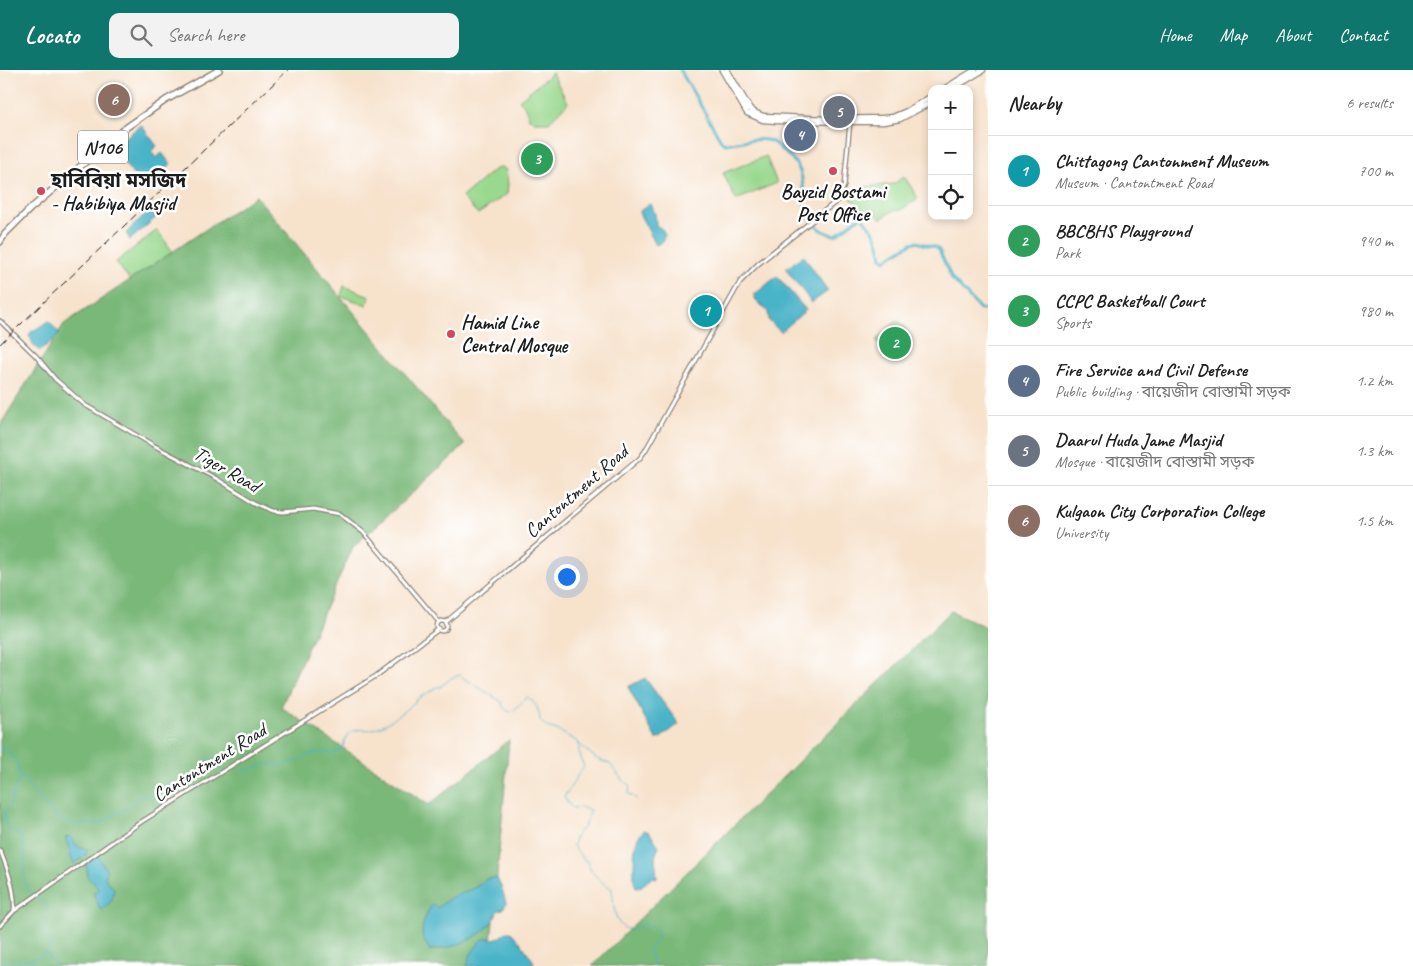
<!DOCTYPE html>
<html lang="en">
<head>
<meta charset="utf-8">
<style>
	:root { --surface:#fff; --page:#f2f2f2; --text:#222; --muted:#767676; --line:#e0e0e0; --accent:#0f766e }
	body { margin:0; font-family:Caveat,"Noto Sans Bengali",sans-serif; background:var(--page); color:var(--text) }
	.controls { position:absolute; right:15px; top:15px; display:grid; overflow:hidden; border-radius:10px; box-shadow:0 2px 8px #0003 }
	.controls button { width:45px; height:45px; display:grid; place-items:center; padding:0; border:0; border-bottom:1px solid var(--line); background:var(--surface); color:var(--text); font:25px sans-serif }
	.you { position:absolute; left:566px; top:506px; width:18px; height:18px; margin:-12px; border:4px solid #fff; border-radius:50%; background:#1a73e8; box-shadow:0 0 0 8px #1a73e833 }
	.badge { display:grid; place-items:center; width:32px; height:32px; border-radius:50%; background:var(--accent); color:#fff; font-size:16px; font-weight:700 }
	.pin { position:absolute; translate:-50% -50%; border:2px solid #fff; box-shadow:0 1px 5px #0006 }
	.list { margin:0; padding:0; list-style:none }
	h2 { display:flex; justify-content:space-between; align-items:center; height:65px; margin:0; padding:0 20px; font-size:21px }
	h2 small { font-size:16px; font-weight:400; color:var(--muted) }
	.list li { display:grid; grid-template-columns:32px 1fr auto; gap:15px; align-items:center; box-sizing:border-box; height:70px; padding:0 20px; border-top:1px solid var(--line) }
	.list b { display:block; font-size:19px; white-space:nowrap }
	.list p { margin:0; font-size:16px; white-space:nowrap; color:var(--muted) }
	.list em { font-size:16px; font-style:normal; color:var(--muted) }
	.icon { flex:none; width:28px; height:28px; fill:none; stroke:currentColor; stroke-width:2; stroke-linecap:round; stroke-linejoin:round }
	.map { position:relative; flex:none; width:988px; height:896px; overflow:hidden }
	header { display:flex; align-items:center; gap:30px; box-sizing:border-box; height:70px; padding:0 25px; background:var(--accent); color:#fff }
	header strong { font-size:24px }
	nav { display:flex; gap:28px; margin-inline-start:auto; font-size:18px }
	.search { width:350px; height:45px; background:var(--page); display:flex; align-items:center; gap:12px; box-sizing:border-box; padding:0 18px; border-radius:10px; color:var(--muted); font-size:19px }
	main { display:flex }
	aside { flex:1; background:var(--surface) }
	.map>svg:first-child { display:block }
</style>
</head>
<body>
<header>
<strong>Locato</strong>
<div class="search"><svg class="icon" aria-label="search" viewBox="0 0 24 24"><circle cx="10" cy="10" r="6"/><path d="M15 15l6 6"/></svg>Search here</div>
<nav><a>Home</a><a>Map</a><a>About</a><a>Contact</a></nav>
</header>
<main>
<div class="map">
<svg width="988" height="896" viewBox="0 0 988 896">
	<rect width="100%" height="100%" fill="#fff"/>
	<filter id="ink" filterUnits="userSpaceOnUse"><feTurbulence type="fractalNoise" baseFrequency=".02" numOctaves="2"/><feDisplacementMap in="SourceGraphic" scale="10" xChannelSelector="R" yChannelSelector="G"/><feConvolveMatrix kernelMatrix="1 2 1 2 8 2 1 2 1" color-interpolation-filters="sRGB"/></filter>
	<filter id="wash" filterUnits="userSpaceOnUse"><feTurbulence type="fractalNoise" baseFrequency=".0096" numOctaves="4" result="noise"/><feDisplacementMap in="SourceGraphic" scale="20" xChannelSelector="R" yChannelSelector="G"/><feGaussianBlur stdDeviation="1.12" result="paint"/><feColorMatrix in="noise" values="0 0 0 0 0 0 0 0 0 0 0 0 0 0 0 0 0 1.4 0 .05"/><feComposite in="paint" operator="in"/></filter>
	<g filter="url(#wash)">
		<rect width="100%" height="100%" fill="#f7e2cc"/>
		<path fill="#99d88e" stroke="#5a7a55" d="M552 3 568 33 549 52H535L529 48 524 35 519 30Z
			M766 86 777 113 736 130 723 103Z
			M502 97 506 100 508 114 507 124 478 144 462 127 494 100Z
			M904 106 918 128 901 140 892 141 881 149 874 142 869 145 845 123V119L894 114Z
			M157 160 173 182 132 213 116 192Z
			M344 216 370 226 367 235 341 226Z
			M898 250C918 273 916 271 893 291L876 270Z"/>
		<path fill="#7ab879" stroke="#4b6a4a" d="M256 126 465 375 353 477 281 637 429 735 509 670 489 896H0V355L64 254Z
			M951 541 988 558V896H592Z"/>
		<path fill="#4ab3c8" stroke="#336872" d="M141 55 157 76 151 81 156 88 162 83 171 94 143 117 112 78Z
			M650 134 655 144 656 155 663 160 665 165 662 172 656 175 639 143 641 140Z
			M154 135 160 144 130 170 126 163Z
			M802 186H804L828 221 811 233C804 221 794 211 786 199Z
			M777 206 806 240 781 262 769 251 768 242 755 229 754 225Z
			M49 251 60 264 40 281 34 276 29 265 31 262Z
			M645 608 679 654 659 669H656L628 617Z
			M644 760 649 762 659 776 655 787 657 808 653 807 640 817H636C633 811 634 805 634 798 635 783 632 772 644 760Z
			M70 766 78 777 88 780 85 786 74 794C69 785 70 777 65 768Z
			M97 784 107 801 105 807 108 813 114 818C114 829 110 834 102 840L100 839 93 823 98 820 94 811H91C85 806 88 800 86 794Z
			M497 808 502 819 506 833 503 839 497 841C492 865 452 880 430 880 428 877 425 873 423 869 420 858 426 842 433 834L437 838 450 828 476 817 486 809Z
			M506 862H511L521 873 534 892 531 896H467L471 884 481 870 488 868 493 869 500 867Z"/>
		<g fill="none" stroke-linecap="round" stroke-linejoin="round">
			<path stroke="#4ab3c8" stroke-width="1" d="M578 672 582 677 597 689 610 694 623 711 630 715 629 724 637 729
				M0 677C14 682 17 694 20 707L14 719 10 736 4 743 7 758 15 763 18 765H21C23 772 25 786 25 793 24 801 23 808 26 816 32 831 49 827 49 847 46 851 41 861 44 866 46 871 50 872 51 877 41 893 17 891 0 892
				M20 707 24 708 33 722 39 725 40 731 51 739 54 745 71 754 79 755 88 753 96 754 100 753 119 742 125 740 138 727 154 723 156 720 171 714 183 716 193 708 203 701 207 690 218 686 222 687 226 685 229 686 244 701H247L265 694 284 695 299 690 309 684 329 682 332 684 338 680 340 681 344 675V673C346 668 348 663 353 661 360 658 367 661 373 659 388 655 402 642 414 633 419 625 430 624 436 617H440L453 607 459 605 502 632 503 637 507 641 512 642 527 627C536 632 540 642 540 651L547 657 557 660 578 672 579 682 584 697C576 707 571 717 564 727L568 734 573 738 580 737 590 740 584 757C578 761 574 769 573 776L584 790 587 791 591 801 602 812 612 819C614 832 613 862 633 859 638 858 637 858 640 855 646 852 652 857 658 860 660 870 653 873 649 880L654 896
				M48 883 50 891 56 896"/>
			<path stroke="#4ab3c8" stroke-width="3" d="M680 0 722 72 725 74C737 72 755 68 767 70 774 71 778 77 783 81 790 87 796 92 800 101 808 125 797 143 822 160 827 163 830 165 836 165L861 146C875 162 878 166 882 187L885 190 912 173 916 172 935 177 939 180 952 209 980 239 983 240 988 239"/>
		</g>
	</g>
	<g filter="url(#ink)">
		<g fill="none" stroke-linecap="round" stroke-linejoin="round">
			<g stroke="#8a7f74" stroke-width="5.5">
				<path id="minor" d="M0 251 36 286 55 309 85 335 153 375 217 409 256 433 274 441 283 442 313 439 340 444 363 462 439 552
					M437 556a5 5 0 1 1 10 0a5 5 0 1 1-10 0Z
					M446 552 640 388 645 381 740 212 758 194 838 130 844 116 850 52
					M0 780C7 798 16 821 14 841
					M0 856 14 841 141 752 376 606 439 559"/>
			</g>
			<g stroke="#8a7f74" stroke-width="7">
				<path id="major" d="M722 0 747 43 763 50 778 51 883 52 900 49 932 32
					M727 0 750 39 756 43 763 46 827 49 883 48 893 47 907 41 932 26
					M944 19 975 0
					M952 19 983 0"/>
			</g>
			<g stroke="#8a7f74" stroke-width="8">
				<path id="highway" d="M0 172 5 164 30 139 127 57 166 30 219 0"/>
			</g>
			<use href="#minor" stroke="#fff" stroke-width="3"/>
			<use href="#major" stroke="#fff" stroke-width="4.5"/>
			<use href="#highway" stroke="#fff" stroke-width="5"/>
			<path stroke="#1c1c1c" stroke-width="1" stroke-dasharray="8 4" stroke-linecap="butt" d="M0 274 288 0"/>
		</g>
	</g>
	<g fill="#d1495b" stroke="#fff" stroke-width="2">
		<circle cx="833" cy="101" r="5"/>
		<circle cx="41" cy="121" r="5"/>
		<circle cx="451" cy="264" r="5"/>
	</g>
	<g text-anchor="middle" stroke-width="5" stroke-linejoin="round" paint-order="stroke">
		<rect fill="#fff" stroke="#606060" stroke-width="1" x="78" y="60.5" width="50" height="33" rx="4"/>
		<g font-size="19" font-weight="bold" fill="#1c1c1c">
			<text x="103" y="84">N106</text>
		</g>
		<g font-size="20" font-weight="bold" fill="#1c1c1c" stroke="#fff" text-anchor="start">
			<text x="51" y="117">হাবিবিয়া মসজিদ<tspan x="51" dy="23">- Habibiya Masjid</tspan></text>
			<text x="833" y="128" text-anchor="middle">Bayzid Bostami<tspan x="833" dy="23">Post Office</tspan></text>
			<text x="461" y="259">Hamid Line<tspan x="461" dy="23">Central Mosque</tspan></text>
		</g>
		<g font-size="20" fill="#1c1c1c" stroke="#fff">
			<text transform="translate(227 399) rotate(30)" y="7">Tiger Road</text>
			<text transform="translate(576 421) rotate(-41)" y="7">Cantontment Road</text>
			<text transform="translate(209 692) rotate(-32)" y="7">Cantontment Road</text>
		</g>
	</g>
</svg>
<div class="controls">
<button>+</button>
<button>−</button>
<button><svg class="icon" aria-label="locate" viewBox="0 0 24 24"><circle cx="12" cy="12" r="6"/><path d="M12 2v4M12 18v4M2 12h4M18 12h4"/></svg></button>
</div>
<div class="you"></div>
<div class="pin badge" style="left:706px;top:241px;background:#0f9aa8">1</div>
<div class="pin badge" style="left:895px;top:273px;background:#2e9e5b">2</div>
<div class="pin badge" style="left:537px;top:89px;background:#2e9e5b">3</div>
<div class="pin badge" style="left:800px;top:65px;background:#5c6f8a">4</div>
<div class="pin badge" style="left:839px;top:42px;background:#6b7280">5</div>
<div class="pin badge" style="left:114px;top:30px;background:#8d6e63">6</div>
</div>
<aside>
<h2>Nearby<small>6 results</small></h2>
<ul class="list">
<li><span class="badge" style="background:#0f9aa8">1</span><div><b>Chittagong Cantonment Museum</b><p>Museum · Cantontment Road</p></div><em>700 m</em></li>
<li><span class="badge" style="background:#2e9e5b">2</span><div><b>BBCBHS Playground</b><p>Park</p></div><em>940 m</em></li>
<li><span class="badge" style="background:#2e9e5b">3</span><div><b>CCPC Basketball Court</b><p>Sports</p></div><em>980 m</em></li>
<li><span class="badge" style="background:#5c6f8a">4</span><div><b>Fire Service and Civil Defense</b><p>Public building · বায়েজীদ বোস্তামী সড়ক</p></div><em>1.2 km</em></li>
<li><span class="badge" style="background:#6b7280">5</span><div><b>Daarul Huda Jame Masjid</b><p>Mosque · বায়েজীদ বোস্তামী সড়ক</p></div><em>1.3 km</em></li>
<li><span class="badge" style="background:#8d6e63">6</span><div><b>Kulgaon City Corporation College</b><p>University</p></div><em>1.5 km</em></li>
</ul>
</aside>
</main>
</body>
</html>
